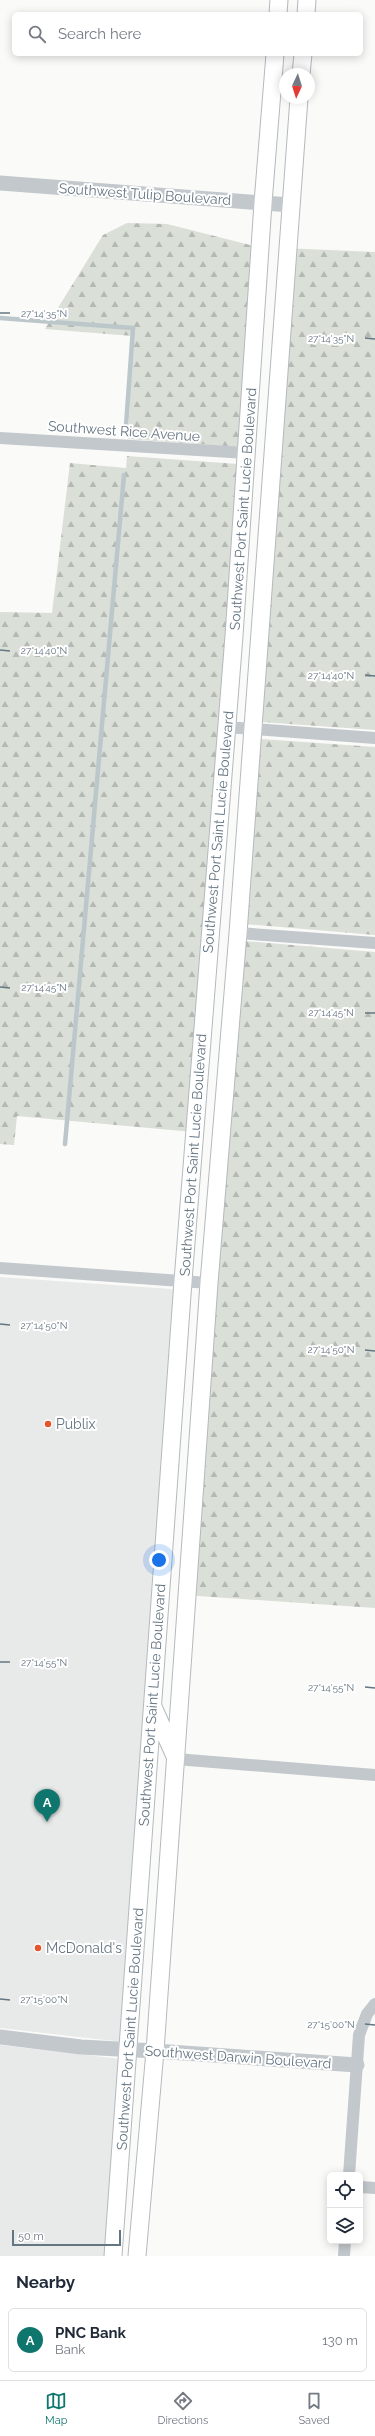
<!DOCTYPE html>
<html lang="en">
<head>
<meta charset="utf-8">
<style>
	:root { --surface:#fff; --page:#f6f6f7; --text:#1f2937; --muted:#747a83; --line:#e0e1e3; --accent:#0f766e }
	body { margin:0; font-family:Raleway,sans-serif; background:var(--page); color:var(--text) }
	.controls { position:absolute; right:12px; bottom:12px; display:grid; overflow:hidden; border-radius:6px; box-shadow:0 2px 10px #0003 }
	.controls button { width:36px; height:36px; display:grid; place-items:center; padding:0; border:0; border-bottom:1px solid var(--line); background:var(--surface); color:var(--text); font:20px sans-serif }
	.compass { position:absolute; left:279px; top:68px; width:36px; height:36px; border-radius:50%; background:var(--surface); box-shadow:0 2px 10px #0003; rotate:184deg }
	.scale { position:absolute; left:12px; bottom:10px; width:109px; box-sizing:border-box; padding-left:4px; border:2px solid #657683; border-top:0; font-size:11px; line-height:14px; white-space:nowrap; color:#657683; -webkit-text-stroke:3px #fff; paint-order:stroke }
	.you { position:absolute; left:159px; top:1560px; width:14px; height:14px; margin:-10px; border:3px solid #fff; border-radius:50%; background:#1a73e8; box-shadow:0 0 0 6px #1a73e833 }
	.badge { display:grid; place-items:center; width:26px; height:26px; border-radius:50%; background:var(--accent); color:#fff; font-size:13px; font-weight:700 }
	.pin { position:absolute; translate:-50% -33px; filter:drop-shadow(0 1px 2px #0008) }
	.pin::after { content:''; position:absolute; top:21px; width:14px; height:12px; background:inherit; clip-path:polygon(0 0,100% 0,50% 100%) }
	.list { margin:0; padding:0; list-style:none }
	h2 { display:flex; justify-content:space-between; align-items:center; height:52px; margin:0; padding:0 16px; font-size:17px }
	h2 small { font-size:13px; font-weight:400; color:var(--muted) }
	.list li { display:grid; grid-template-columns:26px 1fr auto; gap:12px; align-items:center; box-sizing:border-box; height:64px; margin:0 8px 8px; padding:0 8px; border:1px solid var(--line); border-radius:6px }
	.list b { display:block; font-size:15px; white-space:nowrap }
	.list p { margin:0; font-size:13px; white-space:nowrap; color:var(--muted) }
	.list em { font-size:13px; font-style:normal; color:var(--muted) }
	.icon { flex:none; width:22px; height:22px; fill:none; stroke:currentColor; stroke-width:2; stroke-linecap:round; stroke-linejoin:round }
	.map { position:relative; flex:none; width:375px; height:2256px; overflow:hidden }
	.search { position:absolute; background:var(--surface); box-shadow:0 2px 10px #0003; left:12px; right:12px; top:12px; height:44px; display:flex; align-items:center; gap:10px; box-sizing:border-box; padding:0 14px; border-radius:6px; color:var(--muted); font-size:15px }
	.sheet { height:124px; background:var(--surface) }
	nav { display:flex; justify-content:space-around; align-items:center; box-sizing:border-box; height:56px; border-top:1px solid var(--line); background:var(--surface); font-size:11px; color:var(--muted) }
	nav a { display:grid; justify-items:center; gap:2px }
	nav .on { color:var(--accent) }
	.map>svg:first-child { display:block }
</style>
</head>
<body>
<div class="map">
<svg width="375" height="2256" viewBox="0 0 375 2256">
	<defs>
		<pattern id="forest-firs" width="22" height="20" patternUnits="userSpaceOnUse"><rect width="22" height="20" fill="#dadfd7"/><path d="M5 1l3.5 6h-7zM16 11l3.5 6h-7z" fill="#b4b9b4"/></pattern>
	</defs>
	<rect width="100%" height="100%" fill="#fafaf8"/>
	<path fill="#e8e9e9" d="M0 1277 185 1290 123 2042 0 2028Z
		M0 2045 121 2059 106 2256H0Z"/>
	<path fill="url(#forest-firs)" d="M127 223 167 224 258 247 253 448 128 439 133 336 45 329 103 235Z
		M283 248 375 252V730L248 721Z
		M127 456 252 465 193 1132 17 1116 14 1145 0 1144V612L52 613 70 463 126 468Z
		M246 738 375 747V935L233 923Z
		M232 940 375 952V1608L184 1595Z"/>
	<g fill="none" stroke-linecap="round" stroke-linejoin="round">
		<path stroke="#bbc7cb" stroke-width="4.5" d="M0 318 133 328 126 426
			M65 1144 124 475"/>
		<g stroke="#b3babf" stroke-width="19">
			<path id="secondary" d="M278 14 279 0
				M306 14 307 0
				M301 74 303 54
				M153 1707 175 1756
				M113 2256 183 1281 234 636 263 203 275 54
				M137 2256 155 2051 209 1283 238 933 299 98"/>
		</g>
		<path stroke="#c3c8cc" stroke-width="12" d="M0 438 247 453
			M226 727 375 738
			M238 933 375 943
			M0 1268 209 1283
			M176 1759 375 1775
			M349 2175 359 2035 367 2014 375 2004
			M360 2187 375 2188
			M344 2256 345 2241"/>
		<path stroke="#c3c8cc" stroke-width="15" d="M0 183 290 205
			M0 2037 81 2047 155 2051 357 2065"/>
		<use href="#secondary" stroke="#fff" stroke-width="17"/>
	</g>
	<path fill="none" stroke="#657683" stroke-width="1.5" d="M0 313H10M365 338 375 339M0 650 10 651M365 675 375 676M0 987 10 988M365 1013H375M0 1324 10 1325M365 1350 375 1351M0 1662H10M365 1687 375 1688M0 1999 10 2000M365 2024 375 2025"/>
	<g fill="#e4572e" stroke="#fff" stroke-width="1.5">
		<circle cx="48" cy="1424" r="4"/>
		<circle cx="38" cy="1948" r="4"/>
	</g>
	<g text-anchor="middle" stroke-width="4" stroke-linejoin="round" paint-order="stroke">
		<g font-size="14" fill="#657683" stroke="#fff">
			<text transform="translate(145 194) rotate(4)" y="5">Southwest Tulip Boulevard</text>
			<text transform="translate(124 431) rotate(4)" y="5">Southwest Rice Avenue</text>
			<text transform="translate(243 509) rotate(-86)" y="5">Southwest Port Saint Lucie Boulevard</text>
			<text transform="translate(218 832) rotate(-85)" y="5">Southwest Port Saint Lucie Boulevard</text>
			<text transform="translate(193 1155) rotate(-86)" y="5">Southwest Port Saint Lucie Boulevard</text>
			<text transform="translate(152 1705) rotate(-86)" y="5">Southwest Port Saint Lucie Boulevard</text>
			<text transform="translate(130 2029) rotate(-86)" y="5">Southwest Port Saint Lucie Boulevard</text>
			<text transform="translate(238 2057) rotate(4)" y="5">Southwest Darwin Boulevard</text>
		</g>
		<g font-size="14" fill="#657683" stroke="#fff" text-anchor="start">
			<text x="56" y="1429">Publix</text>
			<text x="46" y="1953">McDonald's</text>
		</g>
	</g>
	<g font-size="10" text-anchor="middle" fill="#657683" stroke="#fff" stroke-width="4" stroke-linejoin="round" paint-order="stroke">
		<text x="44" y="317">27°14'35"N</text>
		<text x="331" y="342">27°14'35"N</text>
		<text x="44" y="654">27°14'40"N</text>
		<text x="331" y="679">27°14'40"N</text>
		<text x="44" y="991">27°14'45"N</text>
		<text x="331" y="1016">27°14'45"N</text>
		<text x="44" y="1329">27°14'50"N</text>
		<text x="331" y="1353">27°14'50"N</text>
		<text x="44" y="1666">27°14'55"N</text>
		<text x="331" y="1691">27°14'55"N</text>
		<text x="44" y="2003">27°15'00"N</text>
		<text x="331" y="2028">27°15'00"N</text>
	</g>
</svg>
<div class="controls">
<button><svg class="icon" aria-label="locate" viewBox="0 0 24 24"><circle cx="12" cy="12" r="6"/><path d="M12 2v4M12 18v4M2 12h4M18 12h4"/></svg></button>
<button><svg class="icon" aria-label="layers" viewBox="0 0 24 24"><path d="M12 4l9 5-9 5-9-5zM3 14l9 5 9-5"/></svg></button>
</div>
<svg class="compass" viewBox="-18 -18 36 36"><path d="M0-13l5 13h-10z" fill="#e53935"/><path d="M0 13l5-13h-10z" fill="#747a83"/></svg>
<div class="scale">50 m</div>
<div class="you"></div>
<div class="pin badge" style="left:47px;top:1822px">A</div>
<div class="search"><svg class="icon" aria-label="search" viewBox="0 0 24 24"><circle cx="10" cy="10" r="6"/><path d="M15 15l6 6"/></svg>Search here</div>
</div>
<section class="sheet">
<h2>Nearby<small></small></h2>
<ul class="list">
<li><span class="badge">A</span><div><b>PNC Bank</b><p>Bank</p></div><em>130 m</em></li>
</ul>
</section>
<nav>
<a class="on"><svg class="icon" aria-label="map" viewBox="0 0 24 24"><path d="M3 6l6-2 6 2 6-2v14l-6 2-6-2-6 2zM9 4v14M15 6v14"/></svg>Map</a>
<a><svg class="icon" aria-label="directions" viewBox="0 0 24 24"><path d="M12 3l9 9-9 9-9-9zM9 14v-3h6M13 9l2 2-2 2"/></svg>Directions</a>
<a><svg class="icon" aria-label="saved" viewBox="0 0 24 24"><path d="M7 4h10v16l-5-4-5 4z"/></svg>Saved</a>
</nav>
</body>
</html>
